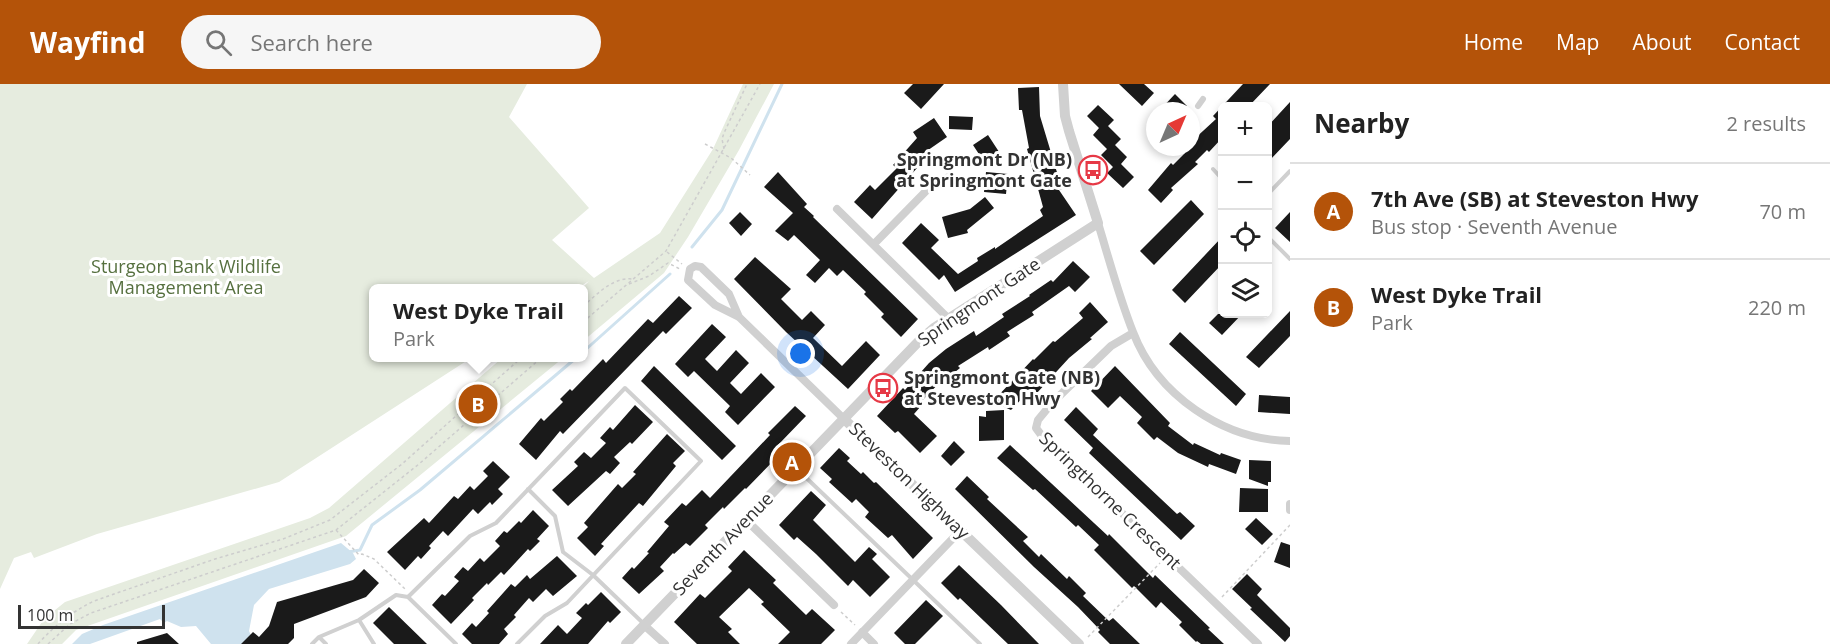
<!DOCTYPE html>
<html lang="en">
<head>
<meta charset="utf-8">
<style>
	:root { --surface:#fff; --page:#f6f6f6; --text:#222; --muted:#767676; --line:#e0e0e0; --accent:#b45309 }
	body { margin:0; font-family:"Open Sans",sans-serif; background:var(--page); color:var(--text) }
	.controls { position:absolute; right:18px; top:18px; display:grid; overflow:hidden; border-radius:9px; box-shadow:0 3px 9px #0003 }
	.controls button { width:54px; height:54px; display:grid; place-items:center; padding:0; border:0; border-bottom:2px solid var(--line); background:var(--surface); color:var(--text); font:30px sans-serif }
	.compass { position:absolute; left:1146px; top:18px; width:54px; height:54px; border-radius:50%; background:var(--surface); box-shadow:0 3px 9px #0003; rotate:44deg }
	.scale { position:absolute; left:18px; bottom:15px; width:147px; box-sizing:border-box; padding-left:6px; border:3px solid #333; border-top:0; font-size:16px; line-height:21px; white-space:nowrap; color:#333; -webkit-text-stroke:4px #fff; paint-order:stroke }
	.you { position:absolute; left:801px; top:270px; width:21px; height:21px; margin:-15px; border:4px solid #fff; border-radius:50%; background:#1a73e8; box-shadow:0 0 0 9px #1a73e833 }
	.badge { display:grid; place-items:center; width:39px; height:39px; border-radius:50%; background:var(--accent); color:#fff; font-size:20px; font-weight:700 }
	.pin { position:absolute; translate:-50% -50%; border:3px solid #fff; box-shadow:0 2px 6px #0006 }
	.popup { position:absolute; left:369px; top:200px; width:219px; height:78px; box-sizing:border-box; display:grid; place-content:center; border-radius:9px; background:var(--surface); filter:drop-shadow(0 2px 4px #0005); font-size:20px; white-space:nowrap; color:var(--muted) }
	.popup b { font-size:22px; color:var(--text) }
	.popup::after { content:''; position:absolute; left:50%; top:100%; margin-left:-12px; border:12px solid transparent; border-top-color:var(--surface) }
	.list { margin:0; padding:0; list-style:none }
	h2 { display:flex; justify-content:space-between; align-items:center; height:78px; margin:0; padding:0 24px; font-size:26px }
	h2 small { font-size:20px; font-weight:400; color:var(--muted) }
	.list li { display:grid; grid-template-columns:39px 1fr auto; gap:18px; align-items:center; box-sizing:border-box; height:96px; padding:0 24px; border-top:2px solid var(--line) }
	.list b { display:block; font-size:22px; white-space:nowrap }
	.list p { margin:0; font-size:20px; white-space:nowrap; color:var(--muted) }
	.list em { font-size:20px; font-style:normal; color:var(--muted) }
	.icon { flex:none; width:33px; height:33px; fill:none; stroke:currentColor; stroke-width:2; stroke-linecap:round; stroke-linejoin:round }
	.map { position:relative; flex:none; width:1290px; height:560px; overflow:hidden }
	header { display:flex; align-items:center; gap:36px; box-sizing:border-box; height:84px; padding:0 30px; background:var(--accent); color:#fff }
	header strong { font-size:28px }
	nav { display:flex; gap:33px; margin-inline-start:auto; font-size:21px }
	.search { width:420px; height:54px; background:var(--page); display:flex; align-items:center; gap:15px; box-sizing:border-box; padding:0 21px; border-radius:33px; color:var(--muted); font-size:22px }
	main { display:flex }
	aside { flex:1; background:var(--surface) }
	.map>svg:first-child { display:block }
</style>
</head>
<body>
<header>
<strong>Wayfind</strong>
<div class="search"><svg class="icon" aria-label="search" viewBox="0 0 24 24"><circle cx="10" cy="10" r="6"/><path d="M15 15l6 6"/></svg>Search here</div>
<nav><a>Home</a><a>Map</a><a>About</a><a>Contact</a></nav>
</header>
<main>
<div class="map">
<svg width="1290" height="560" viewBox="0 0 1290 560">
	<rect width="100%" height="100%" fill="#fff"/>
	<path fill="#e6ecdf" d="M0 0H527L509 33 589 124 552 156 594 194 660 149 713 65 743 0H774L739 66 688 153 664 189 583 257 582 204 589 197 578 204H373V274H471L279 398 97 450 34 474 31 468 14 474 0 505Z
		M502 274H563L346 452 76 546 62 560H27L44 535 65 518 310 434 329 424Z"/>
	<path fill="#cfe2ee" d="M341 459 353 469 356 475 350 480 269 505 254 521 249 547 255 560H211L196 542 181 543 167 537 164 539 160 535 90 560H72L82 550 103 541Z"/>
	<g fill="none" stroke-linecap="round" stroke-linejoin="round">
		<path stroke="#cfe2ee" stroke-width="3" d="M692 163 722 126 782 0
			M583 268 670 190
			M348 468 360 466 372 441 420 406 576 274"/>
	</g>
	<path fill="#1a1a1a" d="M913 0H944L921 25 904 9Z
		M1119 0H1144L1154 9 1142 22Z
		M1243 0H1270L1249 22H1222V54L1209 68 1207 66 1195 78 1198 80 1171 104 1173 106 1161 119 1148 106 1171 79 1173 81 1185 69 1179 63H1191V58L1216 35 1213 32Z
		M1039 3 1040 32 1062 105 1059 106 1076 131 955 208 944 191 939 196 902 159 921 139 939 156 931 164 958 190 978 177 977 174 995 163V165L1043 132 1040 126 1043 123 1027 65 1029 64 1022 26H1019L1018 4Z
		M1175 10 1187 22 1182 27H1159Z
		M1290 18V55L1268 78V42Z
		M1098 21 1114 36 1108 42 1121 55 1115 61 1127 73 1121 80 1134 93 1123 104 1107 89 1113 83 1101 71 1107 65 1093 51 1099 44 1087 32Z
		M949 32 973 33 972 46 949 45Z
		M934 34 947 53 921 71 925 75 872 135 854 118 870 101 875 106 897 84 893 81 917 54 913 48Z
		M988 51 1003 74 988 84 973 61Z
		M778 88 807 120 804 123 814 132 813 133 918 235 901 253 881 233 884 230 864 210 866 208 843 186 837 192 829 184 815 199 806 191 820 176 794 151 788 157 775 147 793 129 764 103Z
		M986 88 1008 90 1006 110 984 108Z
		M985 113 994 124 967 146 968 149 948 154 942 133 970 125Z
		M1191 116 1204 130 1154 181 1140 167Z
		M740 128 752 140 741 152 729 139Z
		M1290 128V158L1275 144Z
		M1222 153V180L1185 219 1172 206Z
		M755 173 791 205 781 215 802 236 811 227 825 241 813 254 842 282 866 257 880 271 848 305 786 248 734 195Z
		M1073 177 1090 193 1075 208 1069 202 1032 228 1034 231 1007 248 1010 252 989 266 988 263 958 282 960 284 944 297 943 295 919 320 921 322 914 330 937 352 920 369 898 347 895 349 877 332 903 304 905 306 929 279 946 265 974 247 976 252 1004 233 1002 230 1030 212 1029 211 1051 196 1053 198Z
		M679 212 692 224 666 250 663 247 563 350 560 347 536 376 519 360 541 334 544 337 563 318 560 315 570 305 572 307 603 275 606 279 648 235 653 239Z
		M1090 218 1108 238 1090 254 1092 255 1069 274 1036 310 1031 305 1011 326 1002 322 995 315 1033 275 1034 276 1053 257 1055 258 1083 234 1079 229Z
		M1290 227V252L1259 284 1246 273Z
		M1218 230H1242L1222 251 1209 239Z
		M712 240 726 253 705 275 717 287 736 266 749 279 730 299 741 310 761 289 775 303 738 341 725 328 730 322 694 287 688 293 675 280Z
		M1180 248 1246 310 1236 322 1169 260Z
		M654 282 736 362 722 376 641 297Z
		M1115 282 1170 339 1168 342 1193 361 1194 359 1220 371 1221 369 1241 376 1236 390 1209 380 1208 383 1178 369 1157 353 1154 356 1137 339 1142 333 1120 312 1108 324 1091 307Z
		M1259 311 1290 313V330L1258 328Z
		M635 321 653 338 632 360 630 358 614 373 620 379 610 390 606 387 568 422 552 406 578 382 574 378 584 368 591 374 606 359 600 354 610 343 613 346Z
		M795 322 806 332 778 361 784 366 746 405 745 404 724 425 723 423 705 441 708 444 690 462 686 459 674 470 673 469 660 483 664 487 639 510 622 494 632 483 634 485 649 469 647 468 669 442 664 438 682 419 686 422 702 406 710 414 770 351 768 349Z
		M1076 323 1098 345 1093 351 1177 430 1180 428 1195 442 1181 456 1089 369 1093 364 1064 336Z
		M1004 326V356L979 357V332L986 333V327Z
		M667 350 685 367 673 379 676 382 643 422 639 419 613 447 601 460 604 462 595 472 577 454 588 443 584 439 618 400 622 404 636 390 633 388Z
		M954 357 965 368 951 382 941 372Z
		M1010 361 1108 452 1109 450 1153 494 1155 491 1210 544 1208 545 1224 560H1201L1197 557 1196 558 1179 541 1182 538 1161 518 1156 524 1134 502 1132 504 1094 466 1099 461 1078 441 1076 443 1035 405 1033 406 997 374Z
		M839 364 850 374 847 377 861 390 863 388 874 399 876 398 933 454 913 475 892 451 888 454 865 433 869 428 856 415 852 419 829 398 832 395 820 384Z
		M1249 376 1271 377V398H1268V402L1249 395Z
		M493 377 510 393 498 405 503 410 492 421 490 418 478 430 473 425 448 452 443 447 429 462 431 464 421 475 418 472 405 486 387 468 424 434 429 439 454 412 458 415 470 402 474 406 488 392 483 387Z
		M967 392 989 413 987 415 1028 453 1023 457 1039 473 1041 470 1067 495 1069 492 1086 509 1083 512 1109 537 1113 534 1140 560H1110L1098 548 1100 546 1078 523 1034 483 955 405Z
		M1240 404 1268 405V428H1239Z
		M811 407 826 421 813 436 855 478 869 463 877 470 872 475 890 493 870 513 853 496 848 502 816 470 797 453 794 456 779 441Z
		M533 426 549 442 537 455 540 457 530 467 528 465 504 491 501 488 488 501 487 499 472 514 474 516 451 540 432 521 442 510 445 512 459 497 454 493 463 483 468 487 480 474 484 478 500 462 495 457 504 447 507 449 519 437 521 439Z
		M1256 434 1273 450 1262 461 1245 445Z
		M1281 458 1290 461V484L1274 478Z
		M744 466 776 496 773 499 806 531 812 525 835 546 821 560H778L790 548 761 520 764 518 749 504 719 533 732 545 728 548 740 560H697L674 538 700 510 705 514 732 487 728 483Z
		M557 472 577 492 553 512 546 505 533 518 529 514 514 531 516 533 504 545 508 550 499 560H472L462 550 472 539 476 543 489 529 487 527 511 500 515 503 527 491 530 495Z
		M959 481 1001 521 1039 560H1008L960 514 958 516 941 499Z
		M364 485 379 499 366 513 294 540V554L288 560H241L253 548 259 553 269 542 277 518 353 496Z
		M1247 490 1262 505 1257 511 1290 544V552L1285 558 1250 525 1252 524 1232 505Z
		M601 508 621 528 610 539 608 537 588 560H540L558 541 567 550 582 534 576 529 586 519 588 521Z
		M926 516 943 532 915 560H905L894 549Z
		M389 523 427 560H394L373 539Z
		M167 549 179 560H137V558Z"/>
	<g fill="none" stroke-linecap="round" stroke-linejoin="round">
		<path stroke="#cdcdcd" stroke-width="1.5" stroke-dasharray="3 3" stroke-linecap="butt" d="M705 60 731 74 750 91
			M724 65 722 55 724 49 747 0
			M667 168 682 180
			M629 200 649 192 668 179 680 185
			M583 222C598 210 612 193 633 195
			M583 238 666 167 760 0
			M336 446 359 471 362 470 374 475 405 505
			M1222 513 1290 441
			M841 528 855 541
			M1088 553 1160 479
			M38 560C54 542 73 527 94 517L215 475 283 455 330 436 402 380 521 274
			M48 560 70 540 91 529 336 446 419 380 541 274"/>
		<path stroke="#d0d0d0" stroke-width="4" d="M1213 85 1222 95
			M1268 101 1272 106
			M1268 110 1290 87
			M1268 153 1290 175
			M797 385 980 560
			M528 405 555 432 563 468 593 491 644 540
			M408 513 470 452 496 439 625 304 701 377 567 519 545 532 517 560
			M359 536 374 560
			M319 553 326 560
			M312 560 319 553 359 536 396 511 408 513 456 560"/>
		<path stroke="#d0d0d0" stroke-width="6" d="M1198 22 1203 15"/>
		<path stroke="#d0d0d0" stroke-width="8" d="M837 125 949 235
			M1098 139C1109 175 1119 213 1133 248 1157 311 1223 356 1290 357
			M874 160 929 104 939 96 949 93
			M739 233 729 210 701 183 695 182 690 185 688 196 715 221 739 233 844 335
			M1133 249 1111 262 1052 319 1038 336 1036 344 1042 352 1258 560
			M1290 420V426
			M746 436 834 521
			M644 541 665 560
			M862 548 874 560
			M851 560 961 446"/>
		<path stroke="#d0d0d0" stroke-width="10" d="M844 335 1079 560
			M626 560 921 255 934 244 1098 139 1069 47 1065 32 1063 0"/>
	</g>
	<defs>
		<g id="bus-ring" transform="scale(1.5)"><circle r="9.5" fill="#fff" stroke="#e63946" stroke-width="1.5"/><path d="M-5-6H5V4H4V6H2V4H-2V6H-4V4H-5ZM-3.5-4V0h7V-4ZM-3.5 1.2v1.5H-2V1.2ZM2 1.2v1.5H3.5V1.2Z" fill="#e63946"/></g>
	</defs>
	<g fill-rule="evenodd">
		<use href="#bus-ring" x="1093" y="86"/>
		<use href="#bus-ring" x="883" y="304"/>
	</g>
	<g text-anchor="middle" stroke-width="6" stroke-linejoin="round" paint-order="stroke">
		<g font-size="18" font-weight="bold" fill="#333" stroke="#fff" text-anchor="end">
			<text x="1072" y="82">Springmont Dr (NB)<tspan x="1072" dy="21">at Springmont Gate</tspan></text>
			<text x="904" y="300" text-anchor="start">Springmont Gate (NB)<tspan x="904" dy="21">at Steveston Hwy</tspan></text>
		</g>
		<g font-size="18" fill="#56703f" stroke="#fff">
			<text x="186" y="189">Sturgeon Bank Wildlife<tspan x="186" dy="21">Management Area</tspan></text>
		</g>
		<g font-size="18" fill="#333" stroke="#fff">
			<text transform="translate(979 218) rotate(-34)" y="6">Springmont Gate</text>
			<text transform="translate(909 397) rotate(44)" y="6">Steveston Highway</text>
			<text transform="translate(1110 417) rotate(44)" y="6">Springthorne Crescent</text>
			<text transform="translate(723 460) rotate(-46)" y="6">Seventh Avenue</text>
		</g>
	</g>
</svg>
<div class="controls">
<button>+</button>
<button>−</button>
<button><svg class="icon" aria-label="locate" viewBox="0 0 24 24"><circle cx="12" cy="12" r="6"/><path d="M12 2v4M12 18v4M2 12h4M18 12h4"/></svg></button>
<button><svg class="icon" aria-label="layers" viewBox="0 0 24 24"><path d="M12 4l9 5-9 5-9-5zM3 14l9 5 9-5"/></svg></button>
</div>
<svg class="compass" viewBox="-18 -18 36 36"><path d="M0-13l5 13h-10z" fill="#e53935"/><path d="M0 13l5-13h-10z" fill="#767676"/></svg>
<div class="scale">100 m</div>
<div class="you"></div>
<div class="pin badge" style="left:792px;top:378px">A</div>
<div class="pin badge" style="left:478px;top:320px">B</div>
<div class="popup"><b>West Dyke Trail</b>Park</div>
</div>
<aside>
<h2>Nearby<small>2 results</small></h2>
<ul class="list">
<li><span class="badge">A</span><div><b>7th Ave (SB) at Steveston Hwy</b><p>Bus stop · Seventh Avenue</p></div><em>70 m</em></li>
<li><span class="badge">B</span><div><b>West Dyke Trail</b><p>Park</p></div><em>220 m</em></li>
</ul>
</aside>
</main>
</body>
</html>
